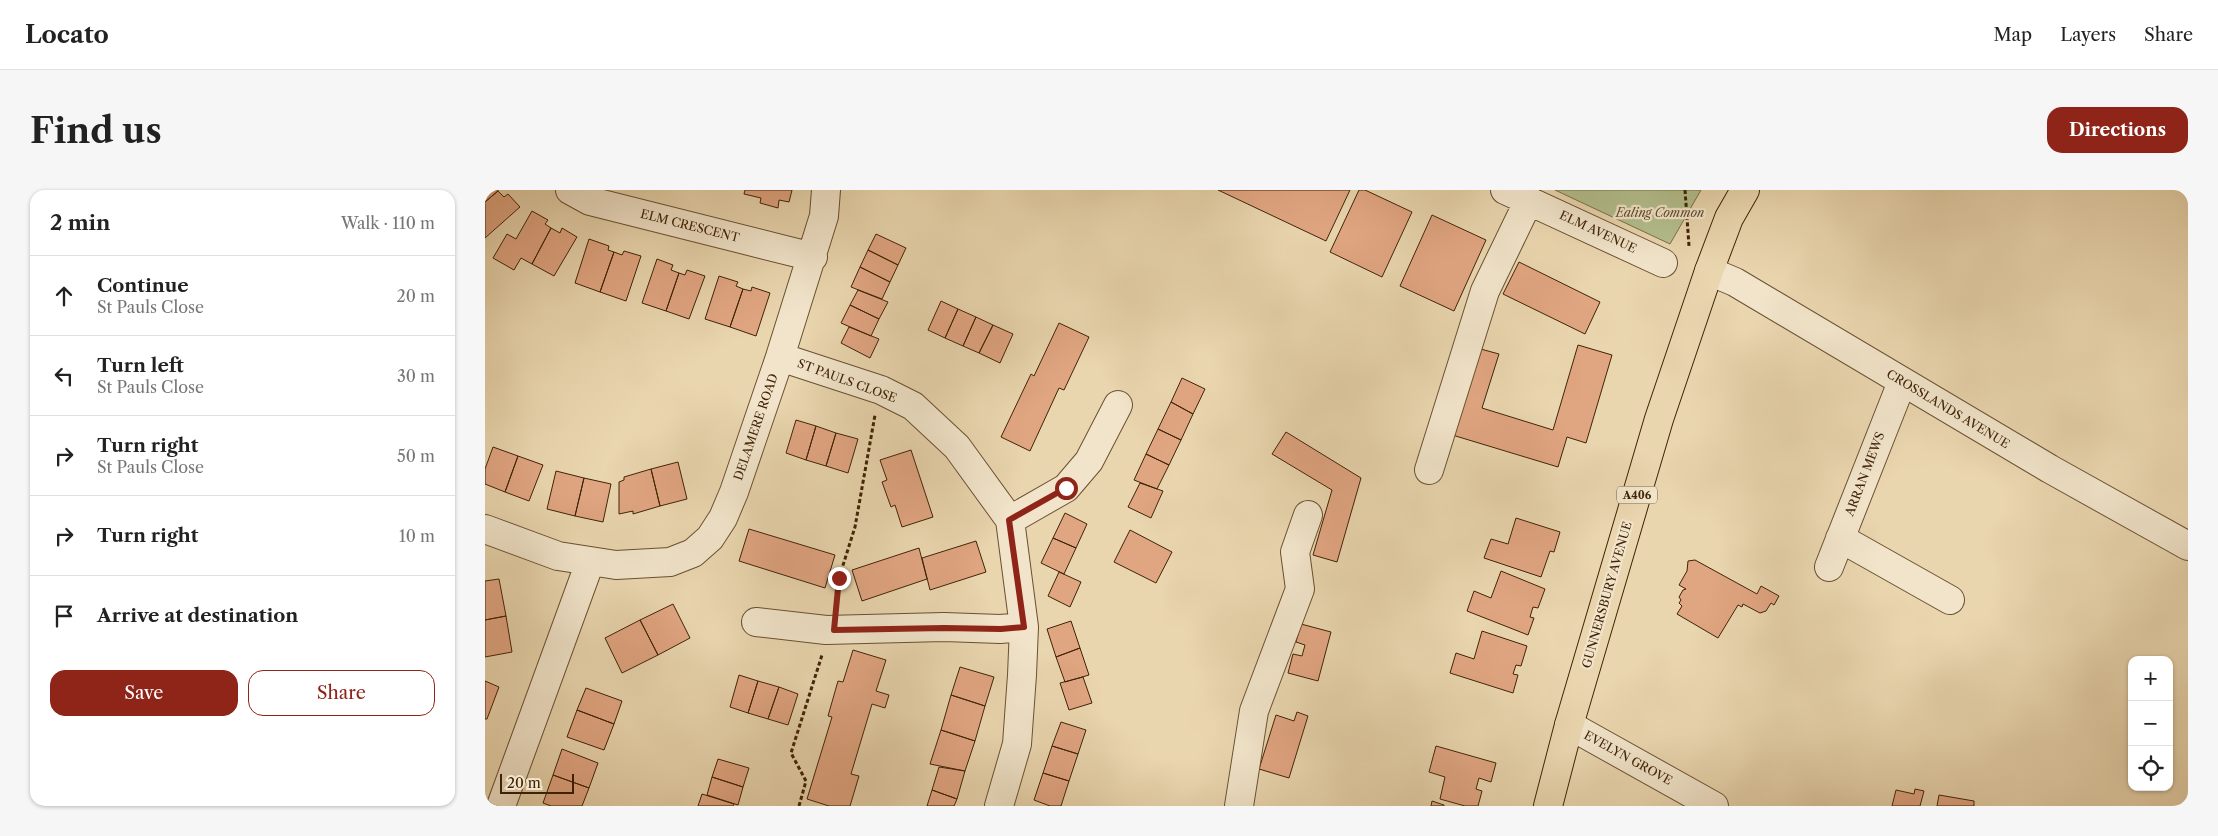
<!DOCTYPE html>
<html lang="en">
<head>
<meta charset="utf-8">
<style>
	:root { --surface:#fff; --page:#f6f6f6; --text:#222; --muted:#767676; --line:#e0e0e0; --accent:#8f2418 }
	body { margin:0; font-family:"Libre Caslon Text",serif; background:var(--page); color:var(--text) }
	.controls { position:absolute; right:15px; bottom:15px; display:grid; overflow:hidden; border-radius:10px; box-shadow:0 1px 4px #0004 }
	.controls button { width:45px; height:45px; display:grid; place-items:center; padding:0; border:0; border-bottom:1px solid var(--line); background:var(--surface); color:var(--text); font:25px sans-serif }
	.scale { position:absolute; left:15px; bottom:12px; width:74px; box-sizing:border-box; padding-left:5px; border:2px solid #402307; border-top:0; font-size:14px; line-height:18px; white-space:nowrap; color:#402307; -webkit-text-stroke:4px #f1e4ca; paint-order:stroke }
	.stop { position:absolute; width:15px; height:15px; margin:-11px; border:4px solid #8f2418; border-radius:50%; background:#fff }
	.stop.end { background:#8f2418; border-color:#fff; box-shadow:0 1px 5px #0008 }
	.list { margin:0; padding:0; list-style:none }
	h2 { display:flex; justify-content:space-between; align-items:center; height:65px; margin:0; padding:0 20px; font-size:21px }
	h2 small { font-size:16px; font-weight:400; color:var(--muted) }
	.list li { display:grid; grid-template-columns:32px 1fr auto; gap:15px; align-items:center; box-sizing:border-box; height:80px; padding:0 20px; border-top:1px solid var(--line) }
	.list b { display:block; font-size:19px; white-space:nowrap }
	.list p { margin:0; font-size:16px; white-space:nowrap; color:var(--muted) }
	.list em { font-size:16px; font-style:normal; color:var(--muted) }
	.actions { display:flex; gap:10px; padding:15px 20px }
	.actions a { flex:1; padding:11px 0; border:1px solid var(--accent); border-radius:15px; text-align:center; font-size:18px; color:var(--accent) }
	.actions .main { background:var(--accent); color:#fff }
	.icon { flex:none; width:28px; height:28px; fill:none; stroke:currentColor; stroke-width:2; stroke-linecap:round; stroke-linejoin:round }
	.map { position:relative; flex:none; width:1703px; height:616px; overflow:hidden; border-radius:15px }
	header { display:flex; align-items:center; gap:30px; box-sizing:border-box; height:70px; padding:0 25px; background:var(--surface); border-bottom:1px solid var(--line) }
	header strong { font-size:24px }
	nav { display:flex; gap:28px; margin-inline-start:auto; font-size:18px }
	.intro { display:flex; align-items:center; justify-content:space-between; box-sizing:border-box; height:120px; padding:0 30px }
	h1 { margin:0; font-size:35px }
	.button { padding:12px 22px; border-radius:15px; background:var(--accent); color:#fff; font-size:18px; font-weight:700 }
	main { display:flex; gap:30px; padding:0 30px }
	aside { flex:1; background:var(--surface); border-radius:15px; box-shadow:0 1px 4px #0004 }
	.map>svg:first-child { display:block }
</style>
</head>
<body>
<header>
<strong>Locato</strong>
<nav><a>Map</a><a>Layers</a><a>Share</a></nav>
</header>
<div class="intro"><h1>Find us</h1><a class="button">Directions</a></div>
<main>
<aside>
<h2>2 min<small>Walk · 110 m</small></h2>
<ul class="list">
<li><svg class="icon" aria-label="ahead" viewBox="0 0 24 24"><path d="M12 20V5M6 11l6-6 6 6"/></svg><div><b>Continue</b><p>St Pauls Close</p></div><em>20 m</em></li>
<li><svg class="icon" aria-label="left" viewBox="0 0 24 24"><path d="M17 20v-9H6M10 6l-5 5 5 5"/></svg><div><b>Turn left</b><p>St Pauls Close</p></div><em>30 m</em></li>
<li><svg class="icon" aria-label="right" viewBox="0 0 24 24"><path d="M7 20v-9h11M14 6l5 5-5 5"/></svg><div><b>Turn right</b><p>St Pauls Close</p></div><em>50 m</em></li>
<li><svg class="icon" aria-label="right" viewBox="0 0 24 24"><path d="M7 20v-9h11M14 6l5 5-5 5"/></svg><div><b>Turn right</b></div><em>10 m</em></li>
<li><svg class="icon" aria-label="arrive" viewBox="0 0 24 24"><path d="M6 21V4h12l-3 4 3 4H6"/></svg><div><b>Arrive at destination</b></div></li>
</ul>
<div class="actions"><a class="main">Save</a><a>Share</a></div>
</aside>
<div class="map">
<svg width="1703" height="616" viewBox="0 0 1703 616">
	<rect width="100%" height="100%" fill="#e9d5ae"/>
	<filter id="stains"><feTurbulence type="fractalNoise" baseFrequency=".004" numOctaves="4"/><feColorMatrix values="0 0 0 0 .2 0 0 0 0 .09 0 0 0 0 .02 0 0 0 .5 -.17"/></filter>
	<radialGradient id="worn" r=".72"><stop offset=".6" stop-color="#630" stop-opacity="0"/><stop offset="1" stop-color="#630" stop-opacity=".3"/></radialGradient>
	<path fill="#b3be8d" stroke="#7a704a" d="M1070 0H1216L1185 54Z"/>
	<path fill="#e0a581" stroke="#402307" d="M0 0H13V1L0 12Z
		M260 0H307L304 12 294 10 293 18 275 13 276 8 259 4Z
		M733 0H865L841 51Z
		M874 0H880L927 22 897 87 845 62Z
		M13 1 19 7 23 4 35 17 0 48V12Z
		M47 21 63 30 60 34 66 38 47 74 36 68 29 80 8 68 22 44 31 49Z
		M947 25 1001 50 969 121 915 96Z
		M66 38 75 43 77 38 92 47 69 86 47 74Z
		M391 44 421 58 413 75 383 60Z
		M104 49 124 56 123 60 129 62 115 102 90 93Z
		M383 60 413 75 405 92 375 77Z
		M139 61 156 66 141 111 115 102 129 62 137 65Z
		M172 69 188 75 186 80 194 83 181 121 157 113Z
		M1034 72 1115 112 1100 144 1018 104Z
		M375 77 405 92 397 109 366 97Z
		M202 80 220 86 204 129 181 121 194 83 200 85Z
		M234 86 253 92 251 96 258 99 245 137 220 129Z
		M267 97 285 103 271 146 245 137 258 99 266 101Z
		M373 100 403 112 394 129 365 115Z
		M456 111 473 119 460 148 443 140Z
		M365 115 394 129 386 146 356 133Z
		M473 119 491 127 478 156 460 148Z
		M491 127 508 135 494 163 478 156Z
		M574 133 604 147 579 200 574 198 545 261 516 247 546 184 549 186Z
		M508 135 528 144 515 173 494 163Z
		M364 137 394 149 385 168 356 153Z
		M1093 155 1127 165 1101 253 1082 247 1073 277 964 244 992 158 1014 164 997 218 1068 240Z
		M697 188 720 199 708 224 686 212Z
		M686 212 708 224 696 250 673 239Z
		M311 230 331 236 321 270 301 263Z
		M331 236 351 243 341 276 321 270Z
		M673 239 696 250 684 275 661 264Z
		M801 242 876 288 852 372 828 365 847 300 787 264Z
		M351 243 373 249 363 283 341 276Z
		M8 257 33 266 20 302 0 294V279Z
		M426 260 448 327 417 337 410 315 406 317 397 292 402 290 395 270Z
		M661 264 684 275 672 299 649 290Z
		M33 266 58 275 44 311 20 302Z
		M193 272 202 309 175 316 166 279Z
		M166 279 175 316 148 324V321L134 324V292L139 290V287Z
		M71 281 99 288 90 326 62 319Z
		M99 288 126 294 118 332 90 326Z
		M655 293 678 301 666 328 643 317Z
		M580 323 602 334 591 358 568 348Z
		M1031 328 1075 342 1069 362 1065 361 1056 387 999 368 1006 349 1023 354Z
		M264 339 350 365 340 398 254 371Z
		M645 340 687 362 671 393 629 372Z
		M568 348 591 358 579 384 556 373Z
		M491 351 501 382 445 400 437 368Z
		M434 358 442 389 377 411 367 380Z
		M1210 370 1272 404 1276 396 1294 406 1289 415 1286 413 1281 421 1275 423 1258 414 1257 417 1253 415 1233 448 1192 424 1197 416 1194 413 1196 410 1194 407 1198 400 1201 399 1194 395 1202 381 1203 371Z
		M1016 381 1060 399 1053 418 1048 417 1045 427 1049 428 1043 445 982 421 989 401 1006 408Z
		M574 382 596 392 585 417 563 406Z
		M14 389 21 426 0 430V391Z
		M188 414 205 448 173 465 155 430Z
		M21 426 27 462 0 467V430Z
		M155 430 173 465 137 483 120 448Z
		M586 431 595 458 571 467 562 439Z
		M816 434 846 442 833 491 803 483 808 464 817 466 820 455 811 452Z
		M997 441 1042 456 1036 476 1031 475 1028 484 1033 485 1028 503 965 483 971 463 989 469Z
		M595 458 604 485 580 492 571 467Z
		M368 460 401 470 391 501 404 505 400 518 387 514 366 584 374 586 365 616H344L322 609 347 527 343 526 353 491 358 492Z
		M475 477 509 487 500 516 466 505Z
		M254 485 273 491 263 523 245 517Z
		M598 487 607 513 584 520 575 493Z
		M0 491 14 497 2 529H0Z
		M273 491 294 497 283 529 263 523Z
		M294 497 313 504 303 535 283 529Z
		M101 498 137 511 129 534 92 520Z
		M466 505 500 516 490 551 456 540Z
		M92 520 129 534 119 560 82 547Z
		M812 522 823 526 804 588 774 579 791 525 809 531Z
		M576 532 601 540 593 564 567 556Z
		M456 540 490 551 480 581 445 574Z
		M567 556 593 564 584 591 558 583Z
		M951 556 1011 573 1006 592 994 588 991 599 997 601 993 616H980L955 609 960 587 944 582Z
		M77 559 113 573 104 598 68 585Z
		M233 569 264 578 258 597 227 587Z
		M454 577 480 581 472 609 447 600Z
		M558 583 584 591 576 616H565L549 610Z
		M68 585 104 598 97 616H66L58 613Z
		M227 587 258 597 253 615 222 605Z
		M1430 599 1439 601 1435 616H1407L1411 600 1429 604Z
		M447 600 472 609 469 616H442Z
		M217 604 249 614 248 616H213Z
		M1454 605 1489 611V616H1452Z
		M947 611 959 615V616H946Z"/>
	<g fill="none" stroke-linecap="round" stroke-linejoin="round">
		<g stroke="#6a5031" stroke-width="30">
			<path id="minor" d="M85 0 105 11 328 67
				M1020 0 1178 73
				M1224 81 1250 92 1565 279 1703 356
				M295 167 396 200 428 216 472 257 525 330 539 437 537 485 532 554 514 616
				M944 280 1000 101 1044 10
				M525 330 581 298 604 271 633 215
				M0 339 73 366 131 375 185 372 208 363 225 348 238 328 249 302 295 167 339 26 341 0
				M1355 348 1465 410
				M1344 377 1417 192
				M271 432 341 440 459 437 515 439 539 437
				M1084 535 1229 616
				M16 616 105 372
				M754 616 769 521 815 399 810 362 823 325"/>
		</g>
		<g stroke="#402307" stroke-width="30">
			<path id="highway" d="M1063 616 1084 535 1174 229 1224 81 1244 28 1260 0"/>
		</g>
		<path stroke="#402307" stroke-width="3" stroke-dasharray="4 2.5" stroke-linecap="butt" d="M1200 0 1204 56
			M352 414 354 388 370 337 390 225
			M314 616 321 591 306 563 337 465"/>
		<use href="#minor" stroke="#f1e4ca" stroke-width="28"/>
		<use href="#highway" stroke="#e9d5ae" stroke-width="28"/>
	</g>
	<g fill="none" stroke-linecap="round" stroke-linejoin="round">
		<path stroke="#8f2418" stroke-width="6" d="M354 388 349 440 459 438 516 439 539 437 524 330 581 298"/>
	</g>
	<g text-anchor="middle" stroke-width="4.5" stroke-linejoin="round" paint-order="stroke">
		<rect fill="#f1e4ca" stroke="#755d42" stroke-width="1" x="1132" y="296.5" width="40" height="17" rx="4"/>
		<g font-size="11" font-weight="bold" fill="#402307">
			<text x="1152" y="309">A406</text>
		</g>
		<g font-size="12" font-style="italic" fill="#5d4a28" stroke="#f1e4ca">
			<text x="1175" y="27">Ealing Common</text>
		</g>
		<g font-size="12" fill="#402307" stroke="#f1e4ca">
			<text transform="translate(205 36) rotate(14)" y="4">ELM CRESCENT</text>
			<text transform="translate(1113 42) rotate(25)" y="4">ELM AVENUE</text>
			<text transform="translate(362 191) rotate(20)" y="4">ST PAULS CLOSE</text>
			<text transform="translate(1463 219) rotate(31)" y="4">CROSSLANDS AVENUE</text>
			<text transform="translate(271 237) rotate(-71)" y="4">DELAMERE ROAD</text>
			<text transform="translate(1380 284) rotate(-69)" y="4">ARRAN MEWS</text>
			<text transform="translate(1122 405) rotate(-74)" y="4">GUNNERSBURY AVENUE</text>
			<text transform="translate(1143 568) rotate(29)" y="4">EVELYN GROVE</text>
		</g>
	</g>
	<rect width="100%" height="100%" filter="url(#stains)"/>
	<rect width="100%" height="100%" fill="url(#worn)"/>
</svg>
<div class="controls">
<button>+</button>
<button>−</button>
<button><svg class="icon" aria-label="locate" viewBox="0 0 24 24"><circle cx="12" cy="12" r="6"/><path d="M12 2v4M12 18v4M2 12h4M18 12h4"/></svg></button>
</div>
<div class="scale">20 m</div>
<div class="stop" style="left:581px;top:298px"></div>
<div class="stop end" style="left:354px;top:388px"></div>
</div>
</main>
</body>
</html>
